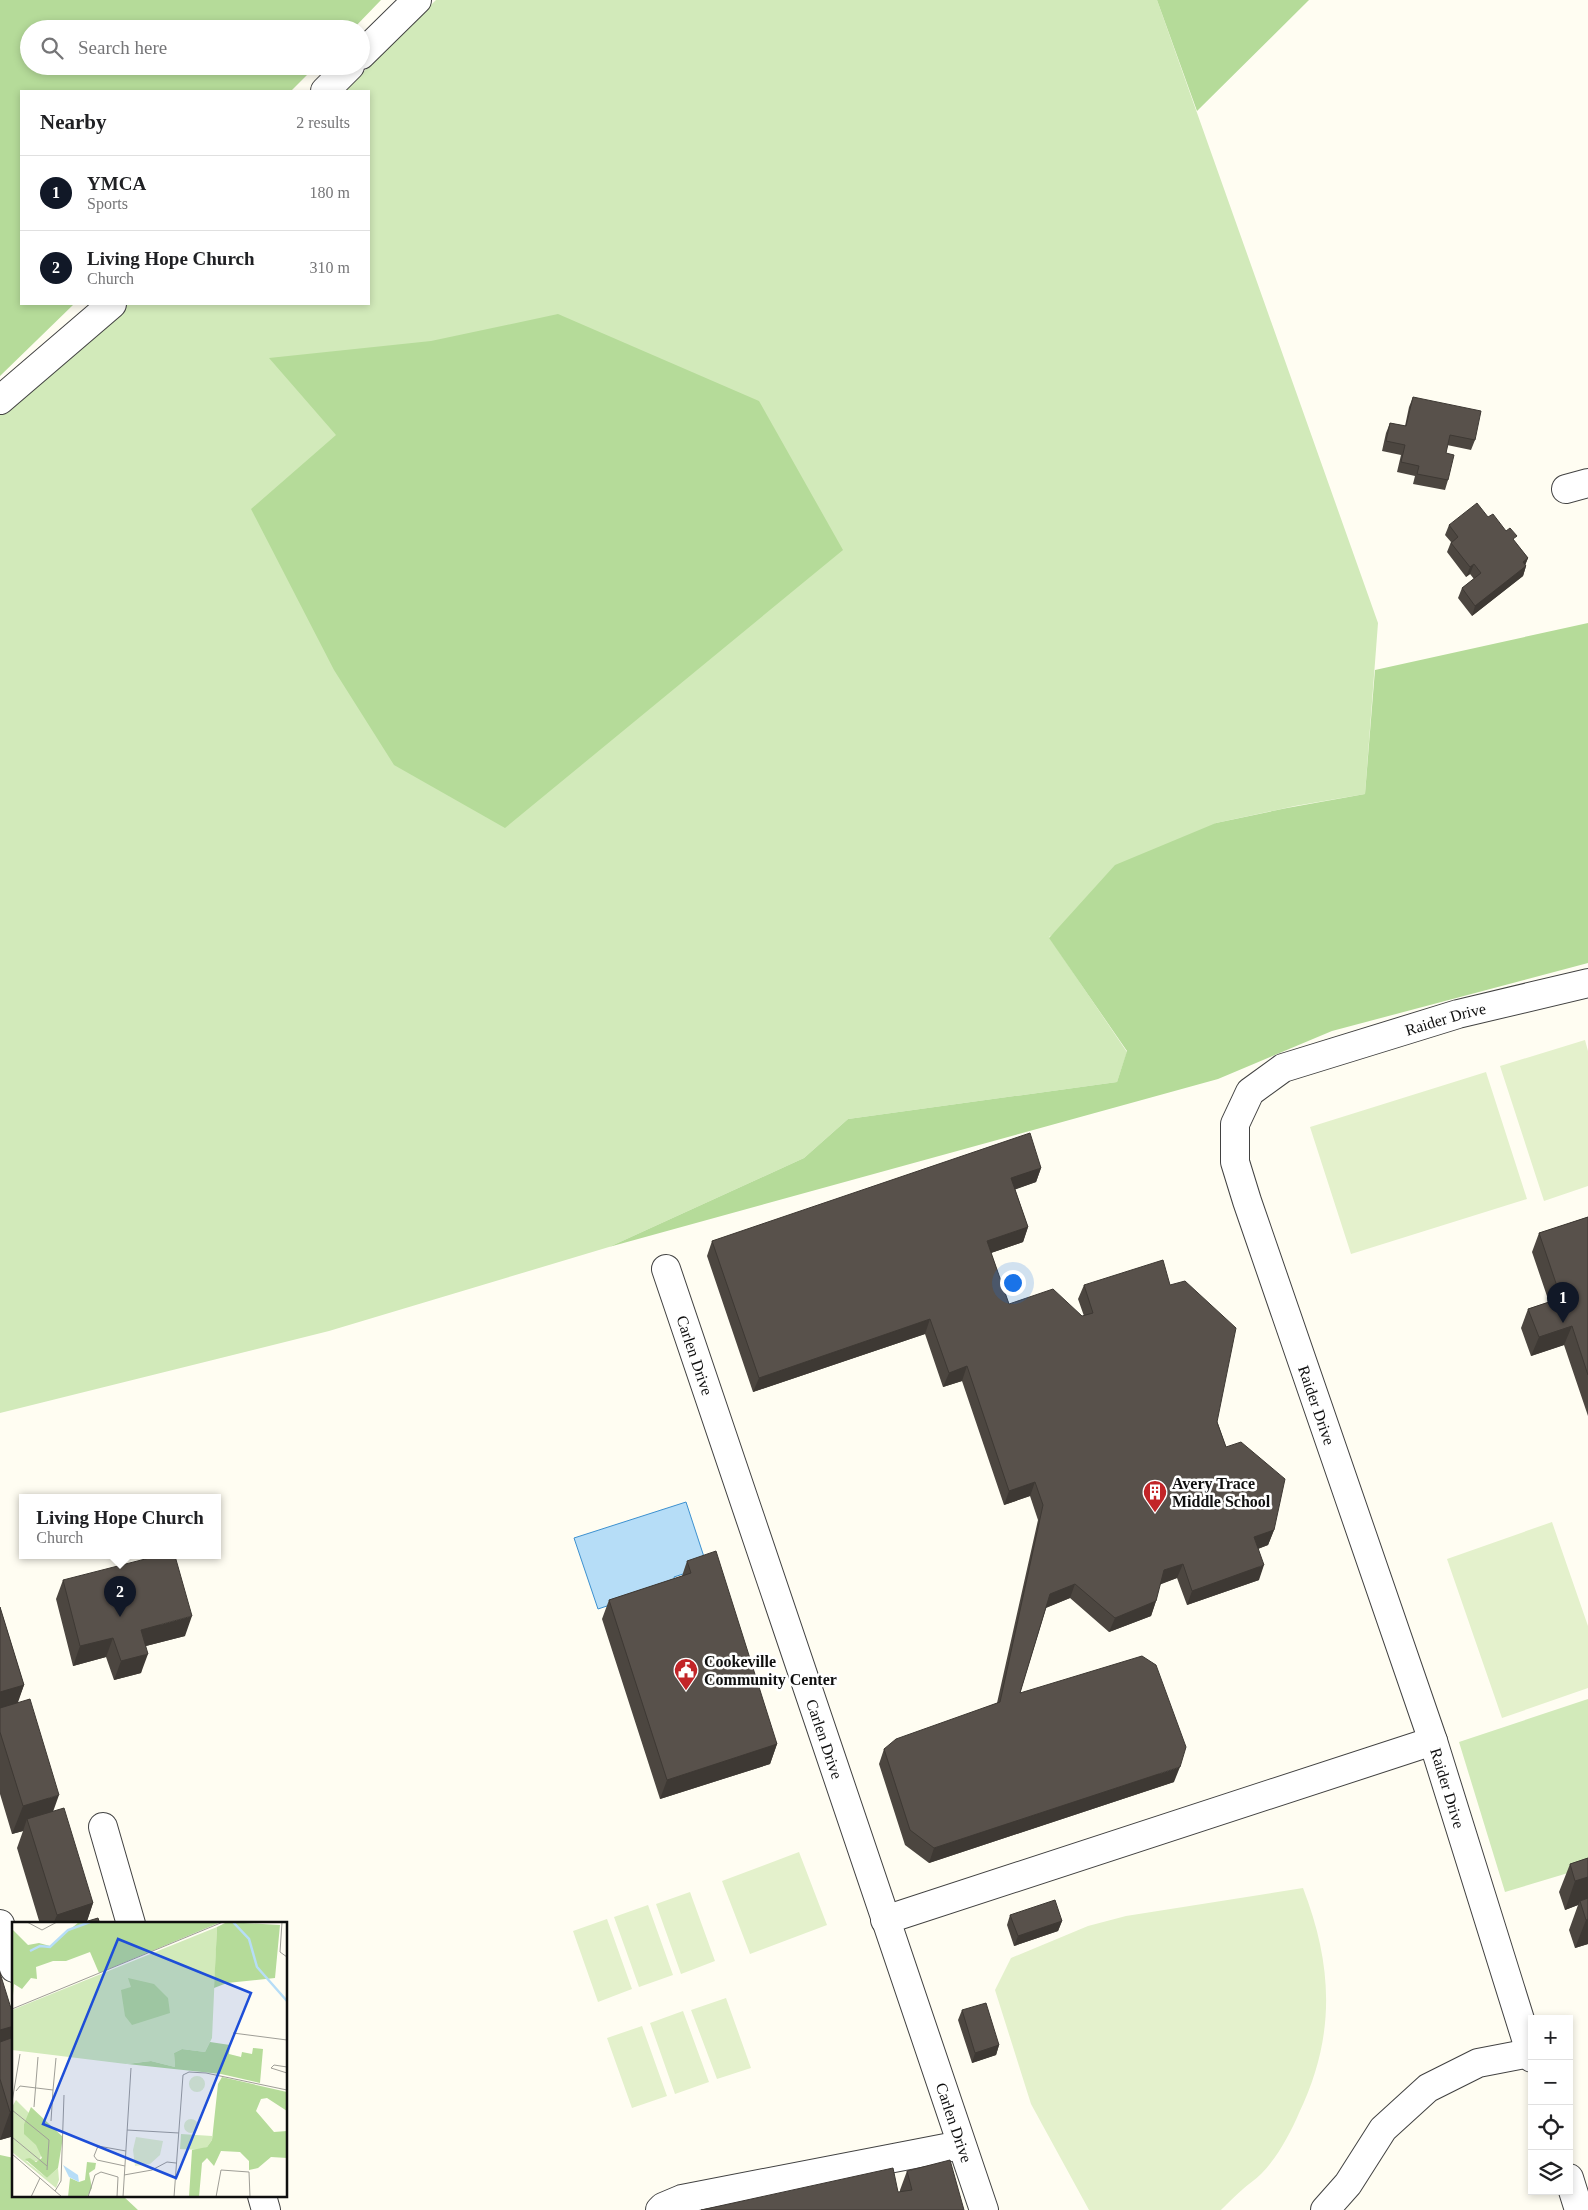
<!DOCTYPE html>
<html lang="en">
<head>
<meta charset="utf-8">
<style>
	:root { --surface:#fff; --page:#f2f2f2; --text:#202124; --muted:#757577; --line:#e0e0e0; --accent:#111827 }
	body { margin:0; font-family:"Times New Roman",serif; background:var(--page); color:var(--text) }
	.controls { position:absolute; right:15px; bottom:15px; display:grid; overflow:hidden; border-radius:0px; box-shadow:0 2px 8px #0003 }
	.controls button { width:45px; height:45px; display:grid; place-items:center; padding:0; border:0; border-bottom:1px solid var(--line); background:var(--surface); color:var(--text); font:25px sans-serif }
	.you { position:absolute; left:1012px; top:1282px; width:18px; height:18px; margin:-12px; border:4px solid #fff; border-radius:50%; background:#1a73e8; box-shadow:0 0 0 8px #1a73e833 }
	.badge { display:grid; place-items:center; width:32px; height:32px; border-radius:50%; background:var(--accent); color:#fff; font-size:16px; font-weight:700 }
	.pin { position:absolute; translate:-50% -41px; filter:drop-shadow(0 1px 2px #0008) }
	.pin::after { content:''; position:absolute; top:26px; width:18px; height:15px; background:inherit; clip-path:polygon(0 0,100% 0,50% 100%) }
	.popup { position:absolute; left:19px; top:1494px; width:202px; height:65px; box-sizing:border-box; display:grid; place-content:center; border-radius:0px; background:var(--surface); filter:drop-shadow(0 1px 4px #0005); font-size:16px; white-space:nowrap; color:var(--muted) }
	.popup b { font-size:19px; color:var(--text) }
	.popup::after { content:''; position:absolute; left:50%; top:100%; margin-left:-10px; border:10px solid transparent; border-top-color:var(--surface) }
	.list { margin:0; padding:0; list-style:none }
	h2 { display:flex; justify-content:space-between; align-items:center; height:65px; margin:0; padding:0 20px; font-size:21px }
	h2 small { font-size:16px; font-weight:400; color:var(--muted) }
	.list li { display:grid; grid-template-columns:32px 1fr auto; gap:15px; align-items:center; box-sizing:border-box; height:75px; padding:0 20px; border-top:1px solid var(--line) }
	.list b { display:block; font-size:19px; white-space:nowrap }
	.list p { margin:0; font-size:16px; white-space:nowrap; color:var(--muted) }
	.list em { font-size:16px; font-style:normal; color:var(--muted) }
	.icon { flex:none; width:28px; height:28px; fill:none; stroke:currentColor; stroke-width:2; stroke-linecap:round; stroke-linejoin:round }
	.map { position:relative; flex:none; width:1588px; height:2210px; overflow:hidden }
	.search { position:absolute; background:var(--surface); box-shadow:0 2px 8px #0003; left:20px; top:20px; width:350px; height:55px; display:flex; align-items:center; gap:12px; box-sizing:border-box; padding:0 18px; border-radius:28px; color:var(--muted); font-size:19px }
	.panel { position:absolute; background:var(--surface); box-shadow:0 2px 8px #0003; left:20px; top:90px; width:350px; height:215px; border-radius:0px }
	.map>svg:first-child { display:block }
</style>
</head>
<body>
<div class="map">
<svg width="1588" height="2210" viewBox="0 0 1588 2210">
	<rect width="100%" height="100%" fill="#fffdf2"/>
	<path fill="#d2eaba" d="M436 0H1157L1378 623 1365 794 1295 806 1216 823 1049 937 1127 1052 1117 1082 848 1119 804 1158 609 1247 329 1331 0 1413V413L126 304H369V91H344Z
		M1588 1699V1867L1505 1892 1459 1742Z"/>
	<path fill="#b5db99" d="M0 0H381L353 29H29V66H316L291 91H21V304H74L0 376Z
		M1157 0H1309L1197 111Z
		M558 314 759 401 843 550 505 828 394 765 334 670 251 509 336 435 269 358 431 341Z
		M1588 623V963L1332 1031 1218 1079 609 1247 804 1158 848 1119 1117 1082 1127 1051 1049 938 1115 865 1216 823 1287 808 1365 794 1375 670Z
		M0 2155 14 2158V2196H123L138 2210H0Z"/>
	<path fill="#e4f1cc" d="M1585 1040 1588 1051V1186L1544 1201 1500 1066Z
		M1486 1072 1527 1199 1351 1254 1310 1127Z
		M1552 1522 1588 1626V1688L1502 1718 1447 1559Z
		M799 1852 827 1925 750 1954 722 1881Z
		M1303 1888C1333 1966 1336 2036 1299 2113 1290 2134 1277 2158 1261 2174 1255 2180 1248 2184 1243 2189 1235 2196 1228 2203 1221 2210H1089L1031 2104 995 1990 1011 1958 1088 1926 1126 1916Z
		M690 1892 715 1961 681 1974 656 1904Z
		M648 1905 673 1975 639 1987 614 1917Z
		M607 1919 632 1989 598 2002 573 1931Z
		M726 1998 751 2068 717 2079 691 2010Z
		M683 2011 709 2082 675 2094 650 2023Z
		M642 2026 667 2096 632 2108 607 2038Z"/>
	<path fill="#b6ddf7" stroke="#3c90cf" d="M686 1502 707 1566 674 1577 676 1583 598 1609 574 1538Z"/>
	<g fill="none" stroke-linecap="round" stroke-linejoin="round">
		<g stroke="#424242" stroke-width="30">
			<g id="minor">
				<path d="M361 55 417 0"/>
				<path d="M325 91 350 66"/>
				<path d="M0 400 112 304"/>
				<path d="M1566 489 1588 483"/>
				<path id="s1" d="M666 1269 984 2210"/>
				<path d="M103 1827 131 1924"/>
				<path d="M885 1920 1433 1741"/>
				<path d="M0 1924 14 1968"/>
				<path id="s2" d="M1532 2058 1433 1741 1247 1201 1235 1162V1124L1250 1092 1283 1068 1458 1014 1588 983"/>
				<path d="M1569 2178 1579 2210"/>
				<path d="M262 2196 266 2210"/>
				<path d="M660 2210 663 2207 682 2199 961 2145"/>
				<path d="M1325 2210 1348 2184 1383 2129 1428 2088 1478 2063 1530 2053"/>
			</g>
		</g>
		<use href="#minor" stroke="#fff" stroke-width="28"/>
	</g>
	<path fill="#4c4640" d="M1413 397 1475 440 1471 450 1447 445 1446 453 1448 480 1445 490 1413 484 1415 476 1397 472 1401 455 1382 451 1386 433 1390 423 1405 426 1409 407Z
		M1488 517 1515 542 1528 558 1525 565 1526 566 1523 576 1472 616 1458 598 1462 588 1474 579 1470 574 1466 577 1447 552 1451 542 1445 535 1449 525Z
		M1041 1168 1036 1182 1015 1189 1028 1227 1023 1242 991 1253 1009 1304 1082 1316H1084L1078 1299 1084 1285H1170L1226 1447 1274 1530 1268 1545 1258 1549 1259 1580 1187 1605 1177 1578 1160 1584 1156 1601 1151 1616 1109 1632 1070 1598 1046 1608 1020 1693 1174 1782 929 1863 905 1845 879 1764 884 1749 997 1703 1038 1520 1030 1496 1004 1505 962 1381 943 1387 925 1334 753 1392 707 1256 712 1241Z
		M1588 1217V1416L1564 1345 1531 1356 1521 1328 1528 1309 1549 1302 1532 1252 1539 1233Z
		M687 1561 777 1744 770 1764 660 1799 602 1619 609 1600 682 1576Z
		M63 1580 185 1636 146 1646 141 1673 114 1680 106 1657 73 1666 56 1599Z
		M0 1607 24 1685 17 1703 53 1811 93 1903 87 1921 100 1924H40L17 1848 23 1831 12 1834 0 1794Z
		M1588 1858V1944L1575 1948 1569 1930 1578 1905 1565 1910 1559 1892 1570 1864Z
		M1010 1915 1062 1921 1058 1931 1014 1946 1007 1925Z
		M0 1973 14 2032 12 2038 14 2037V2136L0 2140Z
		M962 2010 999 2045 996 2055 972 2063 958 2020Z
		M907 2171 964 2210 898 2192H900V2190Z"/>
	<path fill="#3e3934" d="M1528 558 1524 568 1526 566 1523 576 1472 616 1475 606Z
		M1474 564 1470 574 1466 577 1470 567Z
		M1041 1168 1036 1182 1006 1193 1011 1178Z
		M1028 1227 1023 1242 982 1256 987 1241Z
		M930 1319 925 1334 753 1392 759 1378Z
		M1572 1326 1564 1345 1531 1356 1539 1337Z
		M967 1366 962 1381 943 1387 949 1373Z
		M1035 1482 1030 1496 1004 1505 1009 1491Z
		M1274 1530 1268 1545 1249 1552 1254 1537Z
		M1183 1564 1177 1578 1159 1585 1164 1570Z
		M1264 1565 1259 1580 1187 1605 1192 1591Z
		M1075 1584 1070 1598 1045 1608 1050 1594Z
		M1156 1601 1151 1616 1109 1632 1115 1618Z
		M192 1616 185 1636 134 1649 141 1630Z
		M113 1638 106 1657 73 1666 80 1646Z
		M148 1654 141 1673 114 1680 121 1661Z
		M24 1685 14 1714 0 1718V1692Z
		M777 1744 770 1764 660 1799 667 1780Z
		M1180 1767 1174 1782 929 1863 934 1848Z
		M59 1795 49 1823 27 1819 23 1831 12 1834 23 1806Z
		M1588 1877V1902L1580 1901 1578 1905 1565 1910 1575 1881Z
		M93 1903 86 1924H53L57 1915Z
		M1588 1919V1944L1575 1948 1586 1920Z
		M1062 1921 1058 1931 1014 1946 1018 1936Z
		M14 2026V2032L6 2054 0 2056V2030Z
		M999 2045 996 2055 972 2063 975 2053Z
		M14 2110V2136L0 2140 10 2112Z"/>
	<path fill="#58514b" stroke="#3e3934" d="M1413 397 1481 411 1475 440 1450 435 1446 453 1454 455 1448 480 1417 474 1419 466 1401 462 1405 445 1386 441 1390 423 1406 426Z
		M1477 503 1488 517 1493 514 1506 531 1510 528 1517 536 1513 539 1528 558 1523 562 1526 566 1475 606 1462 588 1481 573 1474 564 1470 567 1451 543 1458 537 1449 525Z
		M1030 1133 1041 1168 1011 1178 1028 1227 987 1241 1009 1304 1053 1289 1082 1316 1093 1313 1084 1285 1163 1260 1170 1285 1185 1281 1236 1328 1217 1422 1226 1447 1241 1442 1285 1479 1274 1530 1254 1537 1264 1565 1192 1591 1183 1564 1164 1570 1156 1601 1115 1618 1075 1584 1050 1594 1020 1693 1142 1656 1156 1665 1186 1747 1180 1767 934 1848 910 1830 884 1749 896 1739 1000 1702 1043 1505 1035 1482 1009 1491 967 1366 949 1373 930 1319 759 1378 712 1241Z
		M1588 1217V1375L1572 1326 1539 1337 1528 1309 1561 1298 1539 1233Z
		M716 1551 777 1744 667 1780 609 1600 691 1573 687 1561Z
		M157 1556H175L192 1616 141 1630 148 1654 121 1661 113 1638 80 1646 63 1580Z
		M0 1607 24 1685 0 1692Z
		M30 1699 59 1795 23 1806 0 1732V1708Z
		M64 1808 93 1903 57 1915 27 1819Z
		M1588 1858V1877L1575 1881 1570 1864Z
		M1588 1898V1919L1586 1920 1580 1901Z
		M1055 1900 1062 1921 1018 1936 1010 1915Z
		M98 1918 100 1924H78Z
		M0 1973 14 2018V2026L0 2030Z
		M986 2003 999 2045 975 2053 962 2010Z
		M14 2037V2110L10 2112 0 2079V2042Z
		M950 2160 964 2210H701L893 2168 898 2192 912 2190 907 2171Z"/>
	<defs>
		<g id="building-pin" transform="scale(1.25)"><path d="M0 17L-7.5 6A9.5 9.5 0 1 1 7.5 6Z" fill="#c22528" stroke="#fff"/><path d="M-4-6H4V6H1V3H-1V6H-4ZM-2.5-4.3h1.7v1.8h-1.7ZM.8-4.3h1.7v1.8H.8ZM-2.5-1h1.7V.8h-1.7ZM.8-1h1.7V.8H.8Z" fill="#fff"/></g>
		<g id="civic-pin" transform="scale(1.25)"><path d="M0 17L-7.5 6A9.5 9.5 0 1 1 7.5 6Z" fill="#c22528" stroke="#fff"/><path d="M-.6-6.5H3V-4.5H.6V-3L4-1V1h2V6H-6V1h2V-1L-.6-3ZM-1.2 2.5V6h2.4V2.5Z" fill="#fff"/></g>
	</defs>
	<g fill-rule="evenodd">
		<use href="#building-pin" x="1155" y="1492"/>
		<use href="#civic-pin" x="686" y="1670"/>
	</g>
	<g text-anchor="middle" stroke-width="5" stroke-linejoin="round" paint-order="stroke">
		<g font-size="16" fill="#0f0f0f" stroke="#fff">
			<text dy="6" stroke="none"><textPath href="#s2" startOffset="1228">Raider Drive</textPath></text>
			<text dy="6" stroke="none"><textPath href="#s1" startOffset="91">Carlen Drive</textPath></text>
			<text transform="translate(1317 1405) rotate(71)" y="6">Raider Drive</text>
			<text dy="6" stroke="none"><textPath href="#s1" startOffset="496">Carlen Drive</textPath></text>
			<text transform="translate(1448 1788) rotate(73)" y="6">Raider Drive</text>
			<text dy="6" stroke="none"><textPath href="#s1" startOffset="901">Carlen Drive</textPath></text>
		</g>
		<g font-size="16" font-weight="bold" fill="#0f0f0f" stroke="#fff" text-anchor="start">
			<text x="1172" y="1489">Avery Trace<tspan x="1172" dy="18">Middle School</tspan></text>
			<text x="704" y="1667">Cookeville<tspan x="704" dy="18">Community Center</tspan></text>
		</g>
	</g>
	<g transform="translate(12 1922)">
		<rect width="275" height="275" fill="#fffdf2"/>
		<path d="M205 5 200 116 193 130 170 127 162 131 163 145 139 139 114 142 0 128V88ZM4 178 18 192 12 202 30 231 27 239H14L35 256 46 246 47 258 44 266 0 230V185ZM169 212 200 214V218L195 225 187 228 168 227Z" fill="#d2eaba"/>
		<path d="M67 0H209L87 51 78 30 54 39H41L24 45 25 57 19 56 10 67 2 62 0 85V7L16 23 27 21 38 24ZM215 0 268 3 263 56 215 61 202 66 205 5ZM116 56 142 62 156 76 158 91 120 103 113 94 109 68 119 65ZM198 120 218 123 217 132 229 135 230 130 240 132 241 126 251 127 248 161 209 152 115 142 139 139 163 145 162 131 170 127 193 130ZM210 155 275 170V189L255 176 249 177 244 189 262 210 275 209V236L259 235 246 246 237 248V239L228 230 209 229 202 244 195 236 190 241 187 275H177L180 228 195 225 200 218 206 162ZM19 185 51 215 46 246 35 256 13 237 18 236 24 240 30 236 24 223 12 212V202ZM75 240 84 241 83 247 77 251 80 266 75 275H56L58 256 67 260 73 258Z" fill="#b5db99"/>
		<path d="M177 162a8 8 0 1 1 16 0a8 8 0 1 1-16 0ZM172 204a7 7 0 1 1 14 0a7 7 0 1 1-14 0ZM124 215 151 219 148 233 138 242 123 244 121 228Z" fill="#e4f1cc"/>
		<path d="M51 243 66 253 67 260 57 255Z" fill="#b6ddf7"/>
		<path fill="none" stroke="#b6ddf7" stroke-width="2.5" d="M221 0 237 17 245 45 275 79M18 29 28 24 38 25 56 8 78 0"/>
		<path fill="none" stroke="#9f9e97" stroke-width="1" d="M15 0 30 8 45 0M270 0 268 30 275 35M0 87 211 0M221 111 275 118M275 145 262 143 259 146 275 151M4 169 8 164 41 168 44 136M0 180 8 132M22 185 26 135M0 188 37 218 35 248M39 199 41 168M115 208 167 211M0 215 35 244M0 232 50 275M113 244 85 238 82 234 86 224 114 229M112 253 140 248 155 240 164 241M43 269 49 259 52 173M19 275 28 256M76 275 83 253 89 250 106 255 105 275M111 275 119 146M162 275 171 153 177 150 194 151 275 168M204 275 209 248 237 250 238 275"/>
		<path fill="#1d4ed8" fill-opacity="0.15" stroke="#1d4ed8" stroke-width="2.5" d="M106 17 239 71 164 256 31 202Z"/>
		<rect width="275" height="275" fill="none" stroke="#0f0f0f" stroke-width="2.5"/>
	</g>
</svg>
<div class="controls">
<button>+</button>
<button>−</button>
<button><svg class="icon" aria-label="locate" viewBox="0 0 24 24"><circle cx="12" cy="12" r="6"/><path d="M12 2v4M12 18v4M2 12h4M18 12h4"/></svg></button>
<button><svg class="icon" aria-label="layers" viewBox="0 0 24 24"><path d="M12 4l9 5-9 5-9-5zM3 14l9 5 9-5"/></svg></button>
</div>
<div class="you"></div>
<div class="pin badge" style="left:1563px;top:1323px">1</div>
<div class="pin badge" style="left:120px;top:1617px">2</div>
<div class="popup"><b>Living Hope Church</b>Church</div>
<div class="search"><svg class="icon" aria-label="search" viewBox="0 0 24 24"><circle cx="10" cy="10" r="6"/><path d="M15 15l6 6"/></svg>Search here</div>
<section class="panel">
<h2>Nearby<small>2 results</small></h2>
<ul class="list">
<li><span class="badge">1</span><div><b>YMCA</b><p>Sports</p></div><em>180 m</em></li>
<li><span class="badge">2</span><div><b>Living Hope Church</b><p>Church</p></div><em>310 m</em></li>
</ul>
</section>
</div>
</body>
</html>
